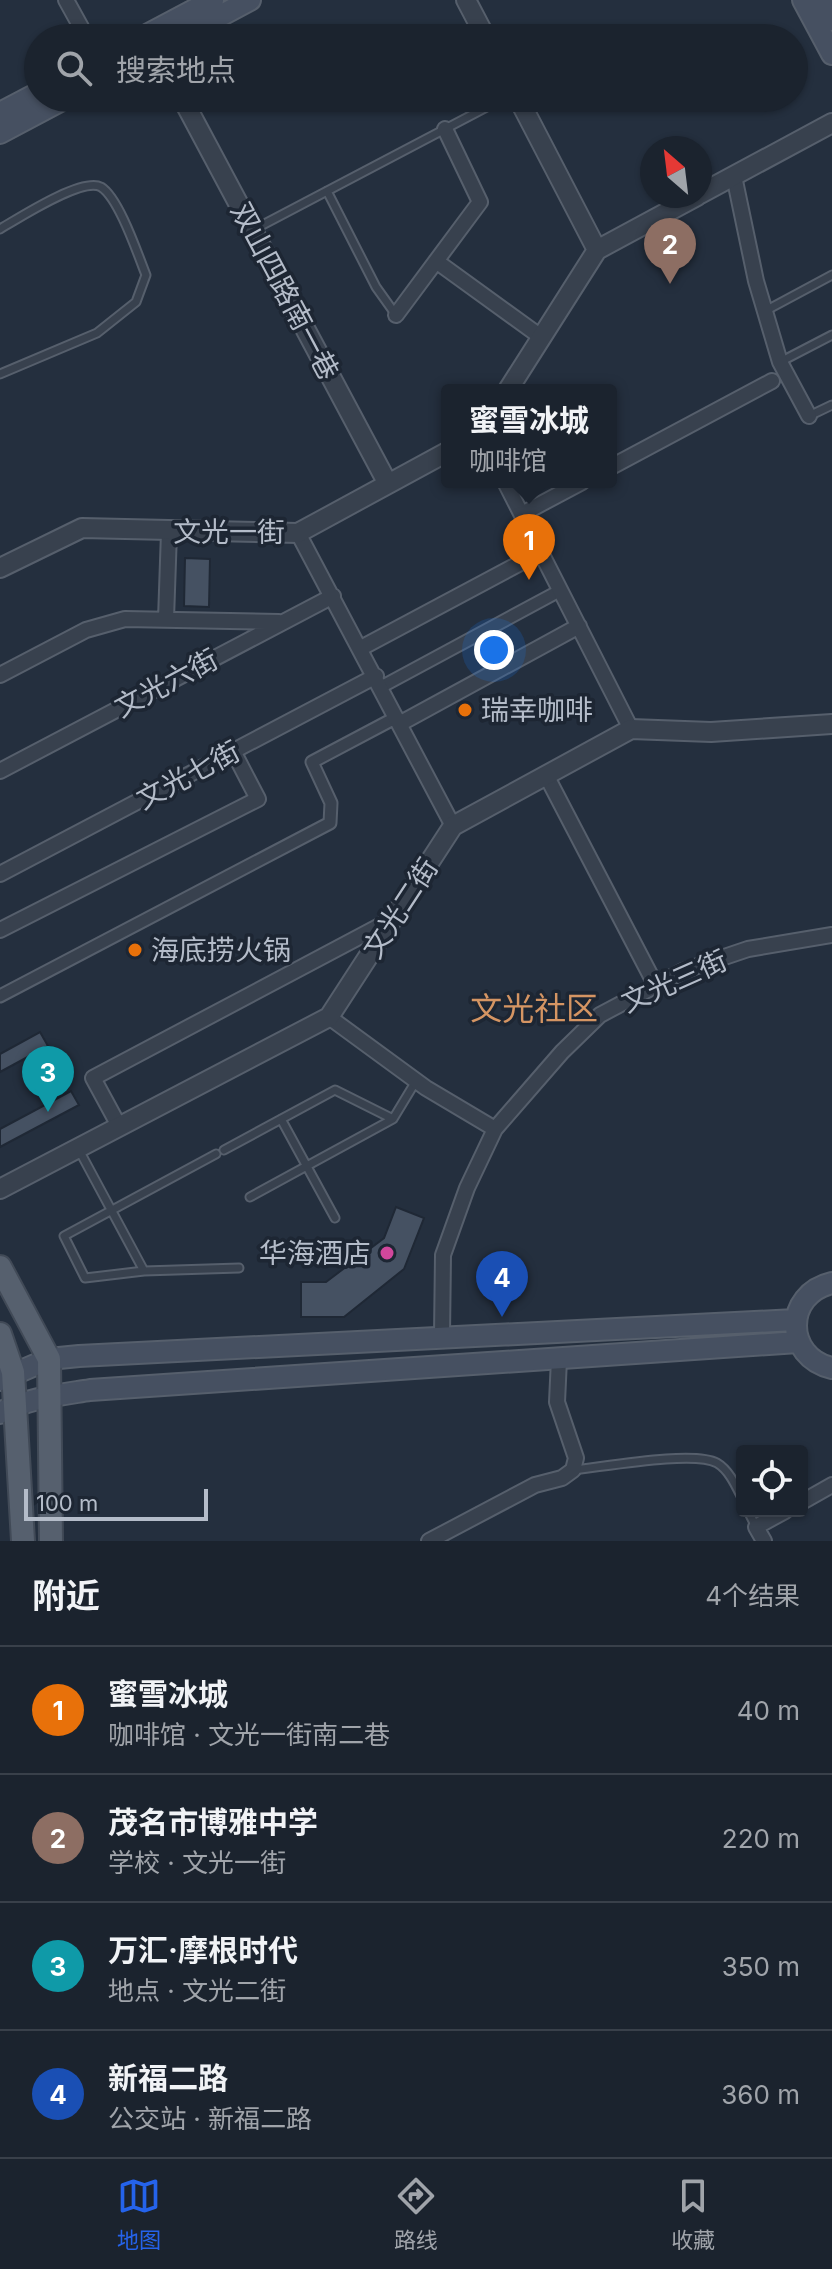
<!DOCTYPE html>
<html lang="zh">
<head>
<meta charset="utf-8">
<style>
	:root { --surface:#1b232e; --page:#282f3a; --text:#f1f3f6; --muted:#a0a4aa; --line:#39404a; --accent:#2563eb }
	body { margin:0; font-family:Inter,"Noto Sans SC",sans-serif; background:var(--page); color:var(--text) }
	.controls { position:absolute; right:24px; bottom:24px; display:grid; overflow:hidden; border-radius:8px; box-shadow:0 2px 6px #0004 }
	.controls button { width:72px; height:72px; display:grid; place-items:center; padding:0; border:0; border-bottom:2px solid var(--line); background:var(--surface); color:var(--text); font:40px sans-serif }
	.compass { position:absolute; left:640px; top:136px; width:72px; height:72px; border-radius:50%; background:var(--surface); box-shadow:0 2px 6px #0004; rotate:332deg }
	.scale { position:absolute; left:24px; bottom:20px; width:184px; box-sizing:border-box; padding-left:8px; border:4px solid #b4bcc9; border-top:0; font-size:22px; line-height:28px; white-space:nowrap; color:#b4bcc9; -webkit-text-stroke:6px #1d2633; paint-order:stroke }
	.you { position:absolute; left:494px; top:650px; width:28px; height:28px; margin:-20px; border:6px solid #fff; border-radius:50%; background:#1a73e8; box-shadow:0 0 0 12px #1a73e833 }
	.badge { display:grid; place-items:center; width:52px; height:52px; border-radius:50%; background:var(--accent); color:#fff; font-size:26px; font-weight:700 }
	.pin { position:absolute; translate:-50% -66px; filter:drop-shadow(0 2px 4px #0008) }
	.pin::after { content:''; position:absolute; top:42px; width:28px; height:24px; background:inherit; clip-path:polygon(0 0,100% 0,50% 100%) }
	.popup { position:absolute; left:441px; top:384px; width:176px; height:104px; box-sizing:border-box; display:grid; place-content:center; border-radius:8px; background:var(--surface); filter:drop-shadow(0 2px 6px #0005); font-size:26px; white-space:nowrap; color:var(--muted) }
	.popup b { font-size:30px; color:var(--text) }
	.popup::after { content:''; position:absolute; left:50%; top:100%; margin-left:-16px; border:16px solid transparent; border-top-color:var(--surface) }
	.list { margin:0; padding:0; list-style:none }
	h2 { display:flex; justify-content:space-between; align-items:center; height:104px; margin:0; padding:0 32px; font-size:34px }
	h2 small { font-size:26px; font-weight:400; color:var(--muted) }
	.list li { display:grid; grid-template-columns:52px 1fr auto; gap:24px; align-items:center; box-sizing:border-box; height:128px; padding:0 32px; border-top:2px solid var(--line) }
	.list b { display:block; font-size:30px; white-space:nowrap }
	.list p { margin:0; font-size:26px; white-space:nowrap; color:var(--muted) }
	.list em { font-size:26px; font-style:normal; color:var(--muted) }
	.icon { flex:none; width:44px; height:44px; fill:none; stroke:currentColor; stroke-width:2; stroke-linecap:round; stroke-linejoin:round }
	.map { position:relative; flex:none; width:832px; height:1541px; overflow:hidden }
	.search { position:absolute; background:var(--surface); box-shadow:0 2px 6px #0004; left:24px; right:24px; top:24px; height:88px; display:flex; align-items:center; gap:20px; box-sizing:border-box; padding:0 28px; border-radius:44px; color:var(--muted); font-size:30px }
	.sheet { height:616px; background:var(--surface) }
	nav { display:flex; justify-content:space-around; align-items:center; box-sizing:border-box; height:112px; border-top:2px solid var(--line); background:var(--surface); font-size:22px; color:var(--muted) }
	nav a { display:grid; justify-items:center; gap:4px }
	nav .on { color:var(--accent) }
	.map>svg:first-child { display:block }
</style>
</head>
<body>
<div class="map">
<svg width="832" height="1541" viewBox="0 0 832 1541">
	<rect width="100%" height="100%" fill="#242f3e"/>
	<path fill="#455162" stroke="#1f2835" stroke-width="2" d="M185 558 210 559 209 607 184 606Z
		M40 1032 48 1046 0 1072V1054Z
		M71 1091 79 1105 0 1147V1129Z
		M396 1207 424 1218 404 1269 344 1317H301V1282H326L384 1238Z"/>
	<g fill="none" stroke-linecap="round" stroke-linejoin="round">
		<g stroke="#565f6c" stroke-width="11">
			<path id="service" d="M327 191 376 287 396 315
				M0 229C19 218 82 177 101 187 119 198 138 255 146 275L136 302 97 333 0 374
				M255 229 504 98
				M765 311 832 275
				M780 362 832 335
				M809 416 832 405
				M281 1119 335 1218
				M79 1150 144 1271 85 1278 64 1236 216 1154
				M224 1150 335 1090 393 1119 416 1081
				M250 1197 393 1119
				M144 1271 239 1268
				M573 1470C603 1467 694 1450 717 1463 729 1470 736 1486 742 1498
				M748 1511 756 1527"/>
		</g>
		<g stroke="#565f6c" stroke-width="15">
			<path id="pedestrian" d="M381 687 561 590
				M0 996 330 823 331 803 312 762 397 717"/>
		</g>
		<g stroke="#565f6c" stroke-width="18">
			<path id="minor" d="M66 0 87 38
				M734 176 756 281 780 362 809 416
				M436 261 541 337
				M396 315 480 202 445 129
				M611 467 772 381
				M505 482 631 729
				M522 514 582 482
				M298 533 453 826
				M166 619 169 532
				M361 648 541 552
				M0 675 86 630 125 619 279 622
				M401 723 579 626
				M0 771 333 596
				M546 775 655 984
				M0 874 376 676
				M0 930 258 799 233 751
				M329 1017 426 1088 495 1129
				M119 1126 93 1078 391 920
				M442 1335 443 1255 467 1188 495 1129 562 1052 600 1015 683 971 748 949 832 935
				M802 1502 832 1485
				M429 1541 535 1485 562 1478 573 1470 576 1458 557 1402 559 1359
				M764 1541 756 1527 785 1511"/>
		</g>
		<g stroke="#565f6c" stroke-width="22">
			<path id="tertiary" d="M466 0 486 38
				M182 98 388 484
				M518 98 597 250
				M700 194 832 123
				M508 390 597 250 697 196
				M0 568 82 528 298 533 447 452
				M0 1189 329 1017 453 826 631 729 711 732 832 724"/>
		</g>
		<g stroke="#565f6c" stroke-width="24">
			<path id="secondary" d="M803 0 832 54
				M821 0 832 20
				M141 38 213 0
				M179 38 250 0
				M0 113 38 93
				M0 133 66 98
				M832 1283C784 1294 784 1357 832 1368
				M0 1380 49 1359 79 1356 795 1320
				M0 1413C28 1398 59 1395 90 1390L798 1342"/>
		</g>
		<g stroke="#414a57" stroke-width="26">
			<path id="primary" d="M0 1267 49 1359 51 1541
				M0 1334 13 1372 23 1541"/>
		</g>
		<use href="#service" stroke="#38414e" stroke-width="7"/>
		<use href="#pedestrian" stroke="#38414e" stroke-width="11"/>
		<use href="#minor" stroke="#38414e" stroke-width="14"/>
		<use href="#tertiary" stroke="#38414e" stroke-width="18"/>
		<use href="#secondary" stroke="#465061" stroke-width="20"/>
		<use href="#primary" stroke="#56606e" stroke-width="22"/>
	</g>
	<g fill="#e8710a" stroke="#1d2633" stroke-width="3">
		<circle cx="465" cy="710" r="8"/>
		<circle cx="135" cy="950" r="8"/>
	</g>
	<circle fill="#d1479c" stroke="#1d2633" stroke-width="3" cx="387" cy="1253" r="8"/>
	<g text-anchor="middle" stroke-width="7" stroke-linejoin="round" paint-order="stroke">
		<g font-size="28" fill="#b4bcc9" stroke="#1d2633">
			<text transform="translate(285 291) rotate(62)" y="10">双山四路南一巷</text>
			<text x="229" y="542">文光一街</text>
			<text transform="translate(166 683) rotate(-28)" y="10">文光六街</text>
			<text transform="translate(188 775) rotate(-28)" y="10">文光七街</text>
			<text transform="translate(400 908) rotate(-57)" y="10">文光二街</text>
			<text transform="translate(674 981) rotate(-24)" y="10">文光三街</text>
		</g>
		<g font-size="28" fill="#b4bcc9" stroke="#1d2633" text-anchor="start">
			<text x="481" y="720">瑞幸咖啡</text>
			<text x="151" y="960">海底捞火锅</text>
			<text x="371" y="1263" text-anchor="end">华海酒店</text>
		</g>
		<g font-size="32" fill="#d59563" stroke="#1d2633">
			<text x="534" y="1020">文光社区</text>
		</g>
	</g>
</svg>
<div class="controls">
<button><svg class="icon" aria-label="locate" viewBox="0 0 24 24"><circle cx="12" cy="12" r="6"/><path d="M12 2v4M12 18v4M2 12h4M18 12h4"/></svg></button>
</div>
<svg class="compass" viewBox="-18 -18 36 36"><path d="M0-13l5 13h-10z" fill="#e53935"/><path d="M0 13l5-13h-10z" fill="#a0a4aa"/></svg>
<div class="scale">100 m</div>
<div class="you"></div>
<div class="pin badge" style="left:529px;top:580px;background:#e8710a">1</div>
<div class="popup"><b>蜜雪冰城</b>咖啡馆</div>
<div class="pin badge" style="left:670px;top:284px;background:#8d6e63">2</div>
<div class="pin badge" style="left:48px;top:1112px;background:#0f9aa8">3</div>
<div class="pin badge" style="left:502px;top:1317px;background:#1a4fb4">4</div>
<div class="search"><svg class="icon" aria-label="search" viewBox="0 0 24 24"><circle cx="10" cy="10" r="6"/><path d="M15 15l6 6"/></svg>搜索地点</div>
</div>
<section class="sheet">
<h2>附近<small>4个结果</small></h2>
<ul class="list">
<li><span class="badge" style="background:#e8710a">1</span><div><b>蜜雪冰城</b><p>咖啡馆 · 文光一街南二巷</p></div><em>40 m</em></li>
<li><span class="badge" style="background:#8d6e63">2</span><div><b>茂名市博雅中学</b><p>学校 · 文光一街</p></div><em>220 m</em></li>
<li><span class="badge" style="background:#0f9aa8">3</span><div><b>万汇·摩根时代</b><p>地点 · 文光二街</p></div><em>350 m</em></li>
<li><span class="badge" style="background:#1a4fb4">4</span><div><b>新福二路</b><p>公交站 · 新福二路</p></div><em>360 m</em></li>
</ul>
</section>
<nav>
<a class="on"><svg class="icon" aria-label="map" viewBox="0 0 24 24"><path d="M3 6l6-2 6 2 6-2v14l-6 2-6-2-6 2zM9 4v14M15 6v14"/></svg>地图</a>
<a><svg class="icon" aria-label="directions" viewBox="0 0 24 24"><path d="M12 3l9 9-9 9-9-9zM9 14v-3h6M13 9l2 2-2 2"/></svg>路线</a>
<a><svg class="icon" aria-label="saved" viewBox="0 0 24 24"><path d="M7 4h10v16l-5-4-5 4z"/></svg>收藏</a>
</nav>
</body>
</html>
